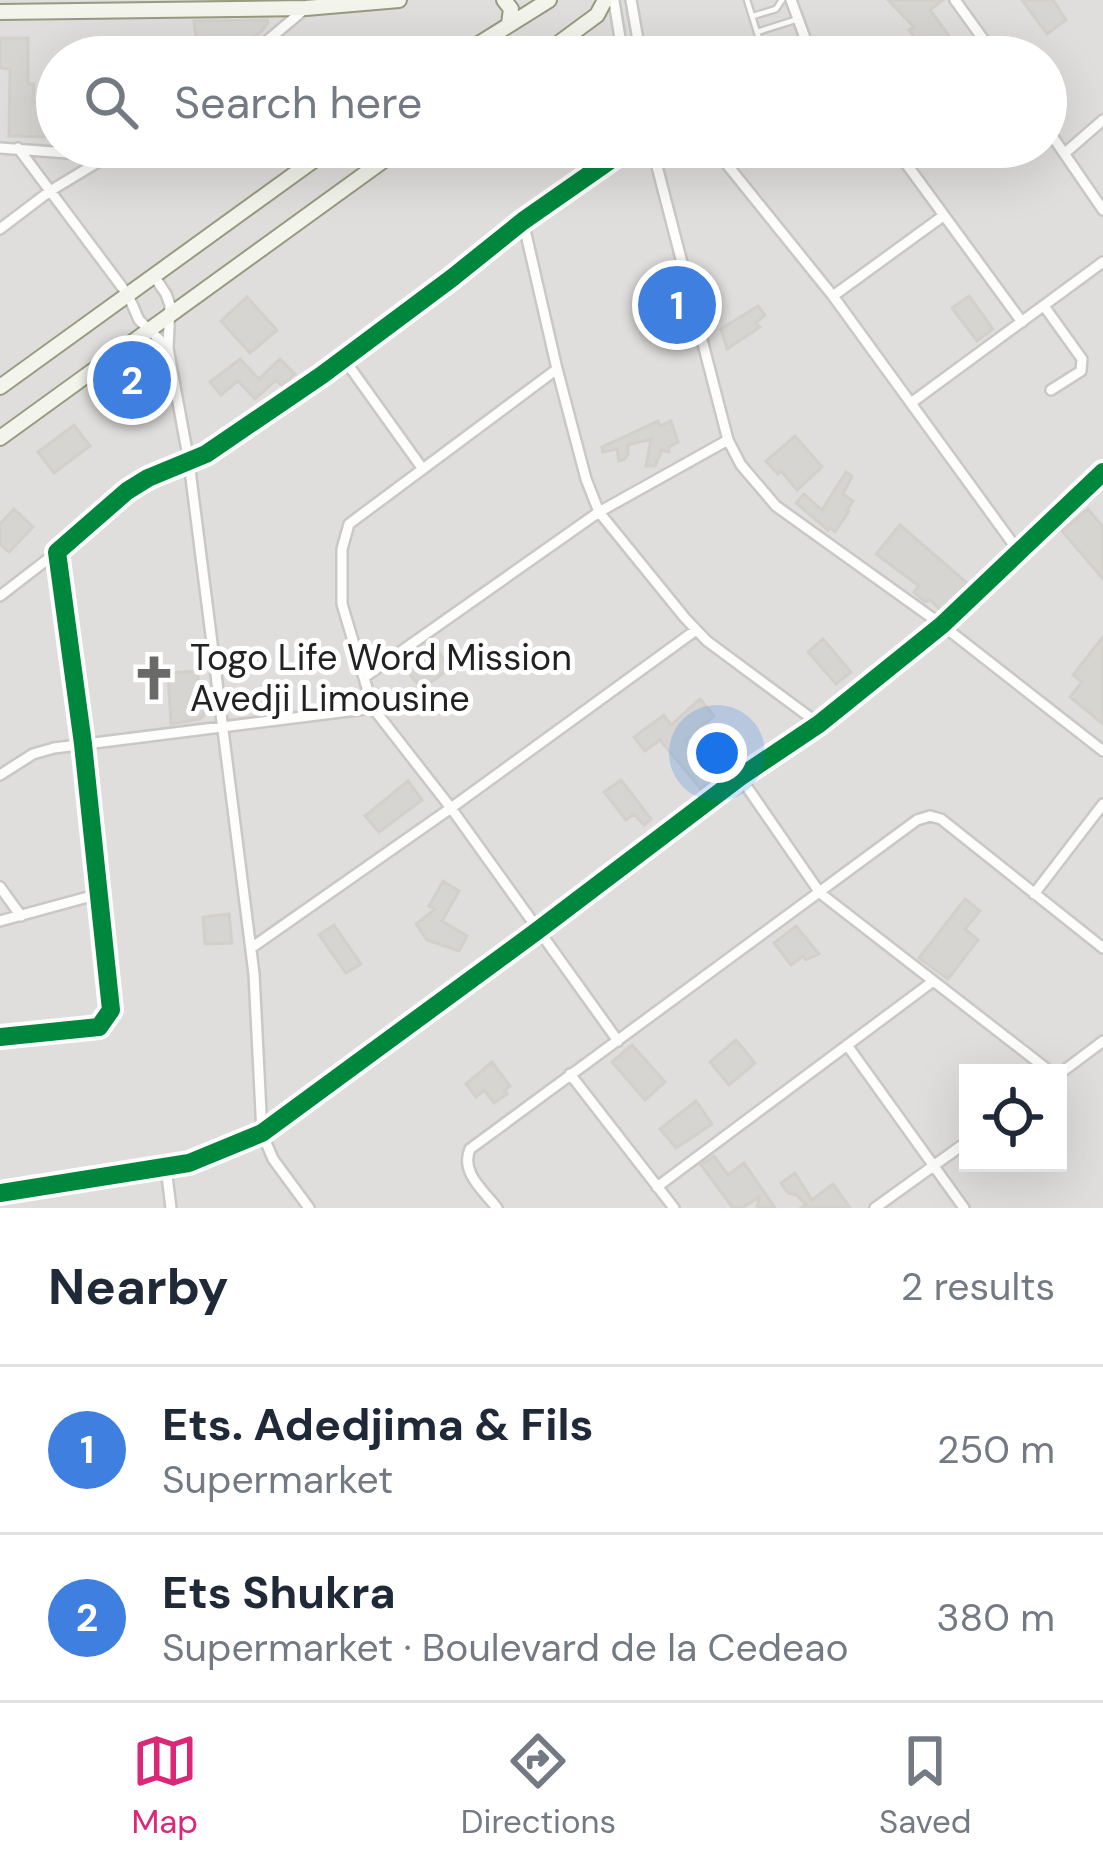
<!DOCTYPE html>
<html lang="en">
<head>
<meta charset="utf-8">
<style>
	:root { --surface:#fff; --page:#f6f6f7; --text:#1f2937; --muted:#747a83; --line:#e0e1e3; --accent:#db2777 }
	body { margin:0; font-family:"DM Sans",sans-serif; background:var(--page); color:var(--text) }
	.controls { position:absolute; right:36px; bottom:36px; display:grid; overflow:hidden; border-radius:0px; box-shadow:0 12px 48px #0002 }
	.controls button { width:108px; height:108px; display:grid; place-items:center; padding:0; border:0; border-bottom:3px solid var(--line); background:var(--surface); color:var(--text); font:60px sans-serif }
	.you { position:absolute; left:717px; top:753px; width:42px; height:42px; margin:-30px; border:9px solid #fff; border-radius:50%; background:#1a73e8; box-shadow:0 0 0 18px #1a73e833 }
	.badge { display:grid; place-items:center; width:78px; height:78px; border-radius:50%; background:var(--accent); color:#fff; font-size:39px; font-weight:700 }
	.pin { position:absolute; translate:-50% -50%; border:6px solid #fff; box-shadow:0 3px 12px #0006 }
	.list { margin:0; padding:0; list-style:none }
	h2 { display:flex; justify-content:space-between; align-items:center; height:156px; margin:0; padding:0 48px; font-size:51px }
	h2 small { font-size:39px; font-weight:400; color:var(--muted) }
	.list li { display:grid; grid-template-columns:78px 1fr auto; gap:36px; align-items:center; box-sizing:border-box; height:168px; padding:0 48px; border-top:3px solid var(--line) }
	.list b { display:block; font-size:45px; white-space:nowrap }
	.list p { margin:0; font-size:39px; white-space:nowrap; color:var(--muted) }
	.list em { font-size:39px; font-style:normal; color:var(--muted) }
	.icon { flex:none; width:66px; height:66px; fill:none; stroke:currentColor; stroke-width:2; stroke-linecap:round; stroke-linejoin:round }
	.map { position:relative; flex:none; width:1103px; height:1208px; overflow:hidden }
	.search { position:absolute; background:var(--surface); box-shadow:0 12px 48px #0002; left:36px; right:36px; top:36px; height:132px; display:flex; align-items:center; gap:30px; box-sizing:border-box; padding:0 42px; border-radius:66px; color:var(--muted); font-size:45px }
	.sheet { height:492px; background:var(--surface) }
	nav { display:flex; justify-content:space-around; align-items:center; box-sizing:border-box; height:168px; border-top:3px solid var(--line); background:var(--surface); font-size:33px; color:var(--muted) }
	nav a { display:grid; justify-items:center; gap:6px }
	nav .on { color:var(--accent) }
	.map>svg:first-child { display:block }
</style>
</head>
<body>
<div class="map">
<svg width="1103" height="1208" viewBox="0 0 1103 1208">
	<rect width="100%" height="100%" fill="#f0efea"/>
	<path fill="#dfdedc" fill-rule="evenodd" d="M0 0H1103V1208H0ZM57 57H1046V147H57ZM968 1073H1058V1163H968Z"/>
	<path fill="#d7d5d1" stroke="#d3d0cb" stroke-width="3" d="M888 0H943L930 10 949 36 926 53 909 30 914 27Z
		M1022 0H1053L1066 20 1047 34Z
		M267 20 268 23 261 32 249 40 197 47 194 21Z
		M0 38H28V84H34L33 102H48V122L57 123V137L9 136 10 69 0 68Z
		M969 296 993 329 977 341 952 308Z
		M247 297 277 330 250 353 221 321Z
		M758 306 765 315 756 323 760 327 727 349 721 329Z
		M240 359 259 379 280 359 295 374 282 386 276 380 255 399 238 381 221 395 210 382Z
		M658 421 660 426 671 421 678 442 669 447V452L662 450 655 466H646L651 439 628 445V454L625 459 619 461 617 449 603 452 602 447Z
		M74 425 90 446 54 473 38 452Z
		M795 436 822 467 797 490 781 471 778 474 766 461Z
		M846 472 852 476 843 494 853 501 847 510 849 511 835 532 830 527 828 530 796 503 804 494 822 510Z
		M14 509 33 527 9 552 0 544V524Z
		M1088 509 1103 527V579L1062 531Z
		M900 525 967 583 942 611 930 600 925 602 914 592 919 586 876 554Z
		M1103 637V724L1070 697 1082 682 1073 675Z
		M823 639 851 672 836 684 808 652Z
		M436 649 450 668 422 689 407 671Z
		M197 671 204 715 200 719 171 724 168 673Z
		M700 699 714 716 685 741 715 777 701 789 660 740 645 751 634 737 664 715 671 725Z
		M621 780 651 819 644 825 634 814 626 820 604 792Z
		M408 781 422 800 379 832 365 816Z
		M443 881 459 891 442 921 467 936 459 951 427 940 416 924 435 909 429 906Z
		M965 899 980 911 965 929 978 940 948 979 919 958Z
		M229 914 232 943 205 944 203 917Z
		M334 925 361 964 346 973 319 935Z
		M796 926 819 954 806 960 803 956 791 965 774 943Z
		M736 1040 755 1063 729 1085 710 1062Z
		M632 1045 665 1082 645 1100 612 1062Z
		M492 1062 510 1086 505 1090 507 1094 494 1103 484 1090 476 1097 466 1084Z
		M696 1101 712 1124 676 1148 660 1129Z
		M714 1156 728 1175 744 1163 775 1208H757L759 1197 742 1208H733L701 1165Z
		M795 1173 812 1200 833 1184 850 1208H801L806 1205 797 1195 788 1193 781 1183Z"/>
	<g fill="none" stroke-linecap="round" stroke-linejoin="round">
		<g stroke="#c9c8c6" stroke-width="9">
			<path id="lane" d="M747 0 761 45
				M753 16 776 9 782 0
				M757 32 798 19"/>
		</g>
		<g stroke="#c9c8c6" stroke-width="14">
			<path id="street" d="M631 0 641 57
				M791 0 808 46 818 57
				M955 0 996 57
				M614 1 623 57
				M248 57 306 8
				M793 57 808 46
				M1046 127 1103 210
				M652 147 728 440 741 465 776 506 942 625 1103 751
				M713 147 833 296 1019 552
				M894 147 1022 322
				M0 148 108 156 121 147
				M18 148 128 295 139 320 168 348
				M1065 153 1103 120
				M523 221 557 369 586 479 599 512 685 618 707 641 819 724
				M0 229 50 191 108 156
				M154 276 166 294 170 305 168 348 189 462 254 974 262 1133 273 1159 309 1208
				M833 296 943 216
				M1044 306 1082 359 1081 371 1051 390
				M344 359 422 468
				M557 369 349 524 342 549V604L373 708 451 808 618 1041
				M911 403 1103 262
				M0 596 57 552
				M366 676 599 512 728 440
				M0 775 33 754 54 748 373 708
				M740 777 820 893 1052 1073
				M0 887 21 916
				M1034 894 1103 804
				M0 921 99 894
				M251 948 451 808 696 630
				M0 1037 99 1027 111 1010 83 744 57 552 127 491 148 478 206 454 322 375 452 278 523 221 629 147
				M847 1045 964 1208
				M570 1074 674 1208
				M1058 1075 1103 1041
				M166 1168 171 1208
				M657 1187 932 982
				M0 1193 189 1163 262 1133 537 931 740 777 819 724 942 625 1103 472
				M497 1208C483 1190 460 1172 470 1149L917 820 930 816 941 819 1103 948
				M875 1208 968 1141"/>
		</g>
		<g stroke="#979b80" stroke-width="18">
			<path id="secondary" d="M504 0 511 9 509 24
				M0 12 306 8 399 0
				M458 57 549 0
				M540 57 597 15 605 0
				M0 387 332 147
				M0 438 402 147"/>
		</g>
		<use href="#lane" stroke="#fdfdfc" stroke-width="4.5"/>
		<use href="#street" stroke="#fdfdfc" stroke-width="9"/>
		<use href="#secondary" stroke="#f3f5ec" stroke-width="14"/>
		<g stroke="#fff" stroke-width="26">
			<path id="cycleway" d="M0 1037 99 1027 111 1010 83 744 57 552 127 491 148 478 206 454 322 375 452 278 523 221 629 147
				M0 1193 189 1163 262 1133 537 931 740 777 819 724 942 625 1103 472"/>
		</g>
		<use href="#cycleway" stroke="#00873e" stroke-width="18"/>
	</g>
	<defs>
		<g id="church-bare" transform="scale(3.6)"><path d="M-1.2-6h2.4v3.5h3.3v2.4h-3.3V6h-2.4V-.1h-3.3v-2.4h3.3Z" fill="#6a6a68" stroke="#fff" stroke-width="2.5" paint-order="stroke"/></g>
	</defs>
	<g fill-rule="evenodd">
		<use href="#church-bare" x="154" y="678"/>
	</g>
	<g text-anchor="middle" stroke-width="10" stroke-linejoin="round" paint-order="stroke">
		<g font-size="36" fill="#222" stroke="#fff" text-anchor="start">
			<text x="190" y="670">Togo Life Word Mission<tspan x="190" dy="41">Avedji Limousine</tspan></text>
		</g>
	</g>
</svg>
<div class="controls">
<button><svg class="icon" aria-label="locate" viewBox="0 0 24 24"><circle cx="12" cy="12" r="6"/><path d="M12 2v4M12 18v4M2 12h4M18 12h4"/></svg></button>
</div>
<div class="you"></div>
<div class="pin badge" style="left:677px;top:305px;background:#3f7fe0">1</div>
<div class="pin badge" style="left:132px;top:380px;background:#3f7fe0">2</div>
<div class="search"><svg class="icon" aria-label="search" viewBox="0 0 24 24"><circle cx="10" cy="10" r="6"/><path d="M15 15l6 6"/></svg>Search here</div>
</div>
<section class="sheet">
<h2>Nearby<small>2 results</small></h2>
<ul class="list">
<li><span class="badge" style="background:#3f7fe0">1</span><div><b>Ets. Adedjima &amp; Fils</b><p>Supermarket</p></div><em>250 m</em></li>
<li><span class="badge" style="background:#3f7fe0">2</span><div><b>Ets Shukra</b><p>Supermarket · Boulevard de la Cedeao</p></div><em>380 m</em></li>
</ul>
</section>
<nav>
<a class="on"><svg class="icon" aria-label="map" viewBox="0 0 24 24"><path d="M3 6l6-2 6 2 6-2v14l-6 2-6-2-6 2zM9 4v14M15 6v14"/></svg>Map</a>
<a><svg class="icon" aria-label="directions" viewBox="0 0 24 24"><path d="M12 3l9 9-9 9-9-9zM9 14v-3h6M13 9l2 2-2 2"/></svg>Directions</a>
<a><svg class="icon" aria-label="saved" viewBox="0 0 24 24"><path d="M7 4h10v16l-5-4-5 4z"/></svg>Saved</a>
</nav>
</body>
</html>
